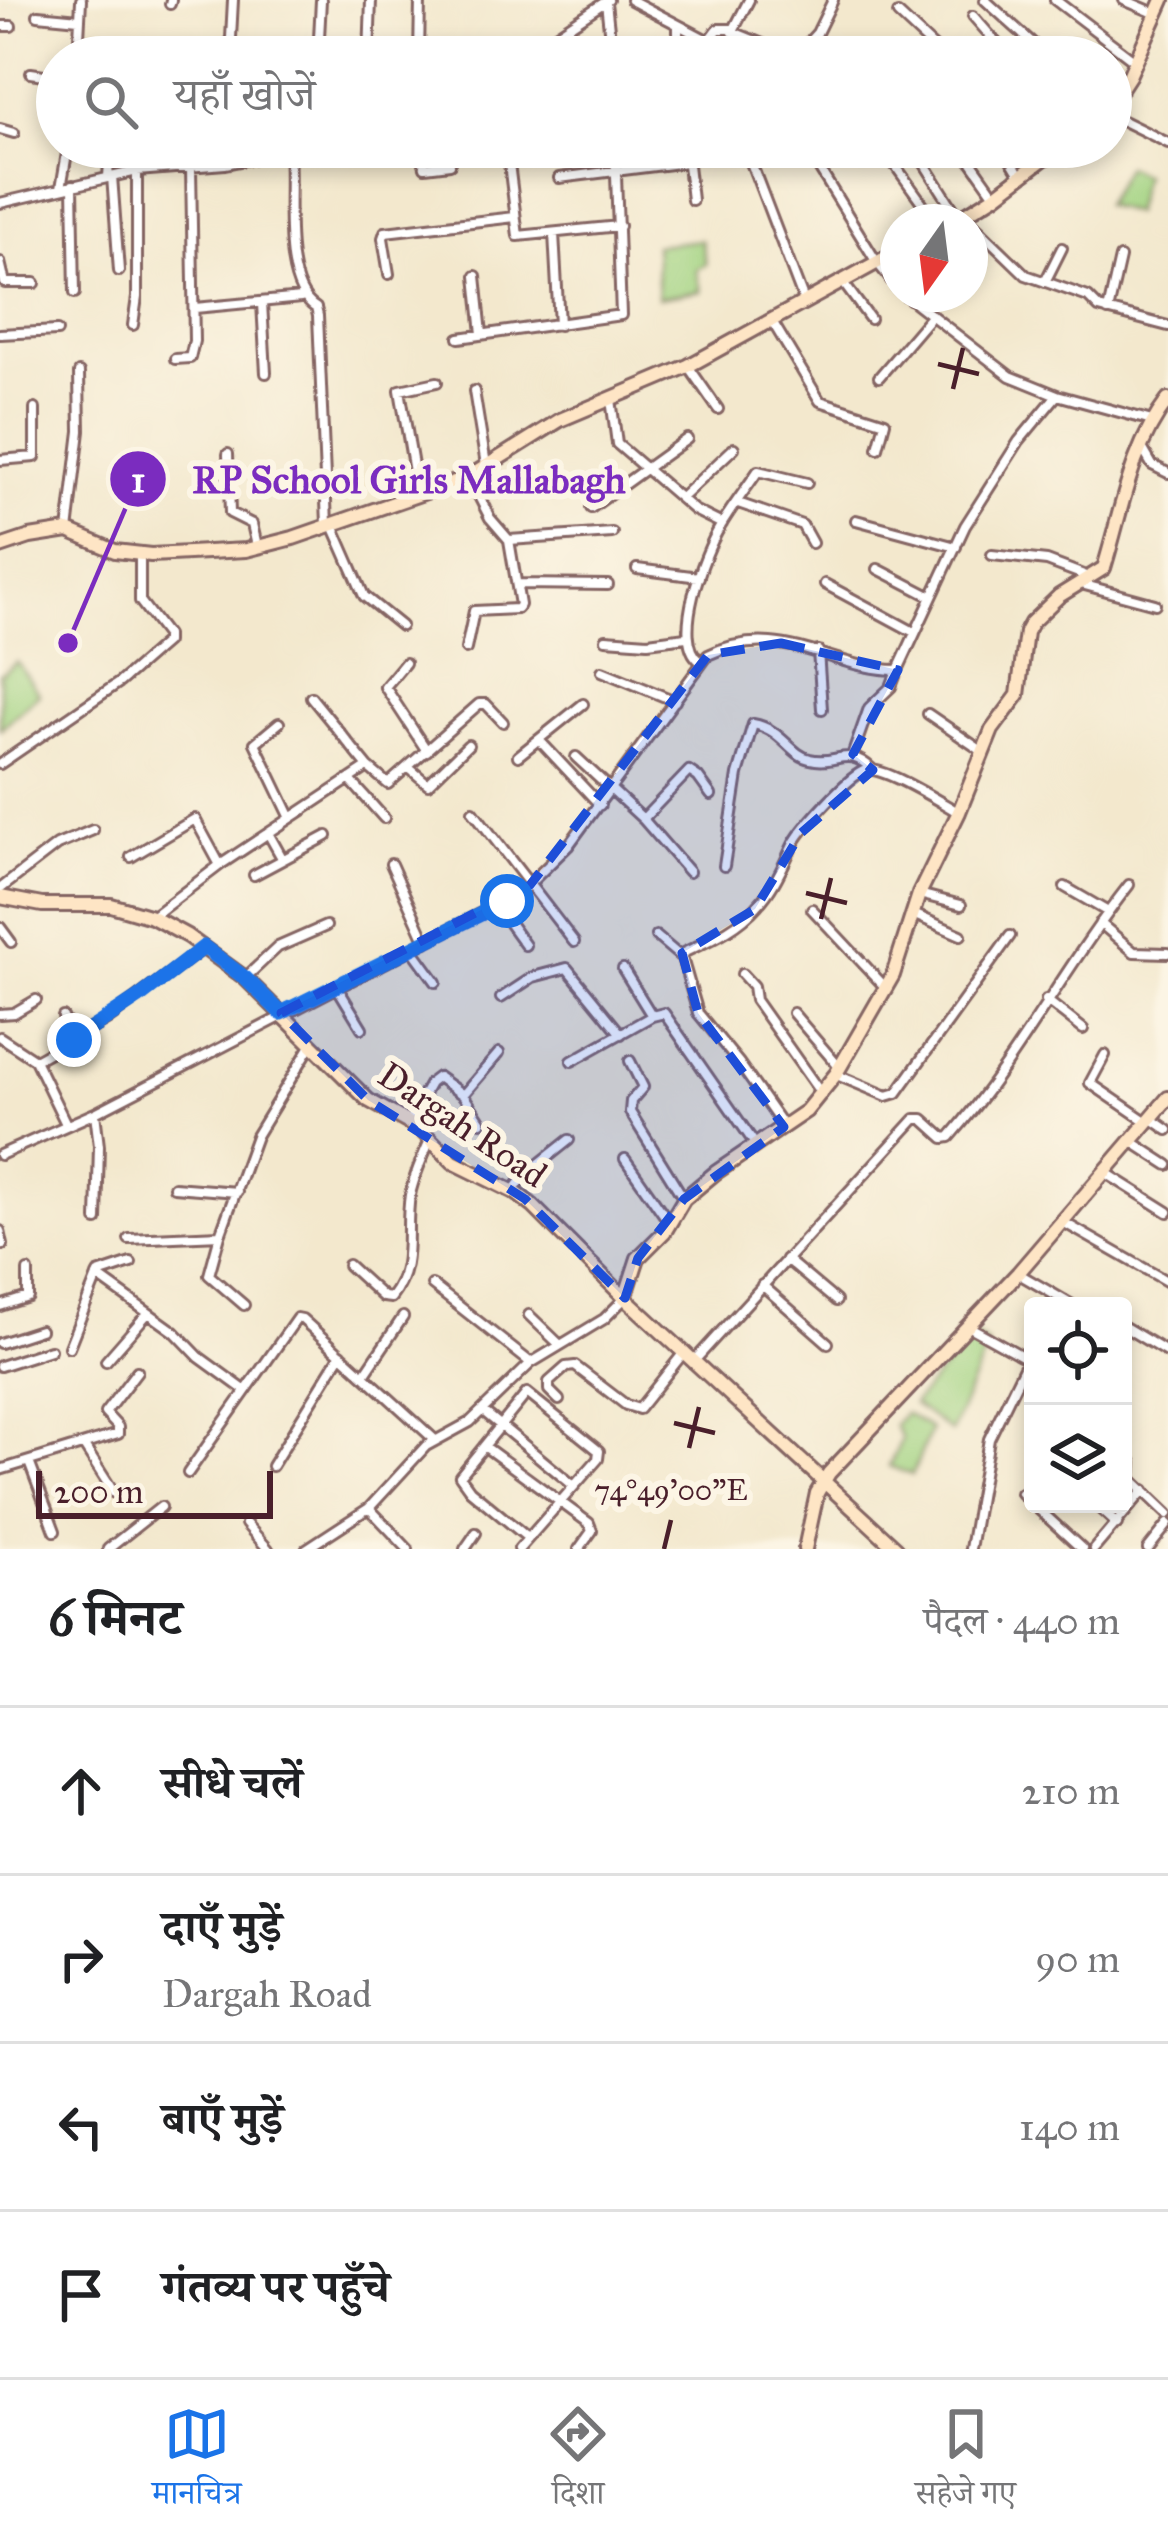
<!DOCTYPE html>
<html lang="hi">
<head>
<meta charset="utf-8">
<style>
	:root { --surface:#fff; --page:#f6f6f6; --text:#202124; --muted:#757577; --line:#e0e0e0; --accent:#1a73e8 }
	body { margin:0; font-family:"IM FELL Great Primer","Noto Serif Devanagari",serif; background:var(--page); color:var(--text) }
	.controls { position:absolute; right:36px; bottom:36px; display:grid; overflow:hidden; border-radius:12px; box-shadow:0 6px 18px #0003 }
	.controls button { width:108px; height:108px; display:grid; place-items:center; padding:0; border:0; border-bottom:3px solid var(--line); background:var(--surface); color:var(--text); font:60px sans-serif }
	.compass { position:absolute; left:880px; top:204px; width:108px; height:108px; border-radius:50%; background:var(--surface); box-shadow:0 6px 18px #0003; rotate:194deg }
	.scale { position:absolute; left:36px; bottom:30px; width:237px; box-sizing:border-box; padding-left:12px; border:6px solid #4a1f2b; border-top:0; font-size:33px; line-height:42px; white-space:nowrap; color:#4a1f2b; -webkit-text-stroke:9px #fcf5e5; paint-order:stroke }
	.stop { position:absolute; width:36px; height:36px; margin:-27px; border:9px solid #1a73e8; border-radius:50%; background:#fff }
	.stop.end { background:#1a73e8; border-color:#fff; box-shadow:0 3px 12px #0008 }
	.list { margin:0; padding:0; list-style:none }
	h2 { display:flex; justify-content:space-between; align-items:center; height:156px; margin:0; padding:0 48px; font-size:51px }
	h2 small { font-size:39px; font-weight:400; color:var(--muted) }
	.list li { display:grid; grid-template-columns:78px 1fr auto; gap:36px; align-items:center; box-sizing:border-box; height:168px; padding:0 48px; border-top:3px solid var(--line) }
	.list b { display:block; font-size:45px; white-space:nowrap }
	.list p { margin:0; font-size:39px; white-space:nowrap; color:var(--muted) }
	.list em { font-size:39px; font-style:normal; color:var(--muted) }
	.icon { flex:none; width:66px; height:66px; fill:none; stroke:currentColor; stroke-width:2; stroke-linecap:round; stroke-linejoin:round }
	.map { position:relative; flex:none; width:1168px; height:1549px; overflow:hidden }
	.search { position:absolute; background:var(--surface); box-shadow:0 6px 18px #0003; left:36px; right:36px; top:36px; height:132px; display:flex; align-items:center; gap:30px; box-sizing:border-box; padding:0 42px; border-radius:66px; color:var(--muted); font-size:45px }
	.sheet { height:828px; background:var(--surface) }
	nav { display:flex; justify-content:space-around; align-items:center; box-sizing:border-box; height:168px; border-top:3px solid var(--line); background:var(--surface); font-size:33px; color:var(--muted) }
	nav a { display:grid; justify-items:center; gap:6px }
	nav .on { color:var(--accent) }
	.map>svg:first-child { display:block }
</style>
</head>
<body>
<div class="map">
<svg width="1168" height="1549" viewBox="0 0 1168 1549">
	<rect width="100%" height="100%" fill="#fcf5e5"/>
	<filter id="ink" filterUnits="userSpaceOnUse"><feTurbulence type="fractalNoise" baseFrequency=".00833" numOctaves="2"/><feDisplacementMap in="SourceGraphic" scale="24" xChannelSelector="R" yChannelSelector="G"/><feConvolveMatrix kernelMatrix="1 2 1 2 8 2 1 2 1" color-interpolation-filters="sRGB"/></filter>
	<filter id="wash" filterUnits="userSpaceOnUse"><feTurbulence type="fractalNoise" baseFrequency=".004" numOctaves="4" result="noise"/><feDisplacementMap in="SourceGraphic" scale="48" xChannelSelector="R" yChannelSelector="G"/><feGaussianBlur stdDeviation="2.7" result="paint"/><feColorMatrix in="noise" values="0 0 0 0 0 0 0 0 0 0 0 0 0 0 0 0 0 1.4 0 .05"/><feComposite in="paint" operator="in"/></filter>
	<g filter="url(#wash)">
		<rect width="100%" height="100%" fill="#f3e8cd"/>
		<path fill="#a3d382" stroke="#767956" stroke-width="3" d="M1126 166 1143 175 1133 213 1104 205Z
			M701 240 706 264 696 269 701 291 658 298 655 245Z
			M17 662 39 694 0 729V674Z
			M973 1334 988 1345 951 1432 913 1404Z
			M905 1413 931 1429 912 1475 889 1466 902 1439 894 1425Z"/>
	</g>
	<g filter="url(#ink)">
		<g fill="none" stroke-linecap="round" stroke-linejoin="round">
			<g stroke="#856564" stroke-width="14">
				<path id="street" d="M631 0 709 41 718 29H734L749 0
					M985 0 1048 57
					M1055 0 1135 61
					M1124 0 1157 14
					M606 2 612 57
					M170 4 171 0
					M898 14 944 57
					M38 15 79 19
					M973 16 1009 57
					M0 26H11
					M678 27V57
					M733 32 795 57 817 33 833 0
					M548 40 549 57
					M78 57 81 0
					M117 57 118 45
					M230 57 233 0
					M318 57 321 0
					M369 57 371 0
					M419 57 420 0
					M514 57 548 40 608 0
					M31 73 57 77
					M1111 115 1168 143
					M0 129 14 133
					M420 147 425 167 450 164
					M507 147 518 236 619 226
					M555 147V151
					M686 147 692 200
					M745 147 804 301
					M806 147 876 261 898 289
					M882 147 936 222
					M914 147 959 218
					M961 147 995 195
					M1003 147 1020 175
					M289 154C293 193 279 285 316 308L318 316 327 524
					M857 158 874 147
					M146 169 153 147
					M112 176 119 271
					M108 177 110 147
					M559 178 687 162
					M73 185 75 293
					M61 188 68 147
					M0 203 137 171 225 164 312 147
					M965 216 1026 275 1088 297 1099 308 1168 326
					M554 233 559 325
					M0 262 5 283H35
					M389 274 383 238 385 232 515 217
					M476 276 482 334
					M842 281 870 319
					M1045 282 1062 248
					M904 294 1010 376 1057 395 1152 421
					M262 303 266 373
					M195 308 301 298
					M1108 311 1120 258
					M772 321 820 401 885 422 878 448
					M133 325 137 297V171
					M0 334 57 331
					M459 338 621 315 615 147
					M175 359 190 358 194 341 191 168
					M688 366 718 409
					M879 377 932 315
					M474 391 486 465
					M611 399 617 444 694 510 722 524
					M1141 446 1152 465 1168 473
					M228 454 230 513 252 524 257 546
					M0 460 35 457V409
					M418 495 400 390 437 382
					M681 498 734 448
					M738 503 802 525 812 543
					M591 508 687 439
					M856 520 956 547
					M332 523 364 596 401 626
					M68 531 80 431 79 373
					M509 540 612 533
					M992 555 1047 561 1089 577
					M637 569 699 577
					M878 569 930 596
					M518 584 608 585
					M825 584 914 632
					M1081 584 1155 604
					M606 639 648 642 686 637
					M466 649 474 611 517 609 520 605 509 540 490 518 469 477
					M818 651 822 709
					M700 661C671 640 704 553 720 527 731 508 746 489 758 471L807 483
					M405 663 385 687 427 751
					M602 671 675 701
					M311 697 368 767 388 784 479 704H486L503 722
					M928 714 982 751
					M279 723 255 743 290 816
					M540 741 600 805
					M518 756 583 704
					M852 756 869 708 891 687 897 671
					M576 757 643 819 689 872
					M0 764 120 682 166 642V635L140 601V555
					M409 768 428 784 468 745
					M351 781 384 818
					M473 811 574 942
					M643 819 689 771 698 777 711 795
					M268 833 282 858
					M131 857 195 819 220 865
					M391 864 426 942
					M724 866 738 775 753 724C782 729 790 755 810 759 837 766 846 744 873 770
					M254 875 327 836
					M1065 887 1108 912
					M0 889 57 845 93 830
					M919 894 961 905
					M497 906 525 945
					M812 909 885 987
					M913 914 961 935
					M153 916 220 865 368 767
					M1100 923 1134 952 1168 953
					M0 927 11 942
					M656 936 682 958 698 1013 739 1063 783 1126
					M412 949 436 982
					M679 955C707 941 736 930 757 906 775 887 783 865 794 843 803 827 849 775 866 770 884 766 940 802 958 812
					M623 969 652 1016
					M742 974 753 986 755 1000 820 1092
					M245 978 278 947 326 926
					M337 987 362 1028
					M501 998 533 977 567 968 621 1034
					M1046 1000 1083 1029
					M793 1013 839 1067
					M0 1014 14 1013 36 1000
					M63 1017 73 1040
					M0 1037 35 1060 66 1124
					M1105 1055 1090 1083 1147 1122
					M35 1060 107 1020 204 948
					M572 1061 652 1016 664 1013 755 1144
					M630 1061 643 1087 631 1101 630 1112 684 1199
					M837 1075 887 1096 897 1093 1010 936
					M463 1095 499 1053
					M95 1113 99 1146 97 1220
					M1152 1119 1168 1130
					M408 1122 430 1083 438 1077 463 1095 481 1122
					M1131 1141 1168 1165
					M0 1155 95 1113 520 893 568 846 708 655C780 620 831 670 898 670L965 526 1019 441 1057 395
					M625 1159 669 1222
					M1106 1173 1168 1212
					M174 1187 237 1192
					M513 1191 525 1175 569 1140
					M1063 1222 1168 1282
					M0 1231 3 1245
					M220 1235 209 1275 244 1305
					M129 1239 220 1235 256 1136 312 1044
					M786 1259 836 1301
					M348 1265 383 1297 391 1298C416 1266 404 1232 410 1195 414 1176 422 1158 430 1140
					M1019 1274 1074 1306
					M97 1276 175 1332 199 1357 243 1389
					M432 1285 531 1363
					M762 1285 828 1343
					M0 1306 28 1297V1271
					M529 1315 558 1343
					M968 1326 1033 1362
					M1123 1326 1168 1353
					M0 1343 40 1330
					M69 1347 98 1274 131 1263
					M695 1360 915 1119H923L944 1138 950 1137C1018 1059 1065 966 1129 885
					M106 1361 148 1313
					M0 1366 50 1350
					M364 1375 403 1317
					M559 1400 549 1390V1382L566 1367 575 1366 626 1405 639 1409 685 1351
					M483 1411 574 1486
					M1123 1445 1132 1463 1131 1479
					M84 1446 114 1493
					M484 1446 589 1523 592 1531 579 1549
					M29 1462 55 1531
					M272 1466 341 1354
					M0 1470 118 1434V1427L105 1413 137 1371
					M1123 1471 1168 1514
					M188 1473 297 1318 302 1319 435 1440
					M1021 1493 1082 1549
					M1095 1504 1117 1524
					M369 1508 408 1549
					M246 1524 268 1549
					M108 1549 161 1507
					M306 1549 369 1508 426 1446 470 1422 531 1363 604 1319 625 1298
					M465 1549 476 1533
					M519 1549 598 1459 599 1451 527 1393 460 1476 470 1490 528 1538
					M970 1549 989 1439 1028 1359
					M1094 1549 1144 1490
					M1148 1549 1168 1524"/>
			</g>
			<g stroke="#856564" stroke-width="18">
				<path id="secondary" d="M1111 104 1129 76 1163 0
					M953 222 995 196 1059 147
					M0 547 30 537 68 531 115 551 151 555 246 550 293 538 469 477 560 420 688 366 898 251
					M0 897 42 905H111L152 917 187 936 245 978 368 1100 421 1130 453 1162 516 1193 533 1206 625 1298 897 1549
					M625 1298 638 1258 665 1231 684 1199 715 1173 806 1111 836 1074 893 975 919 894 959 812 992 730 1018 695 1026 632 1031 623 1059 596 1104 568C1122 510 1130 449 1168 400
					M805 1549 817 1493 829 1473 1018 1273 1168 1098"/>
			</g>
			<use href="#street" stroke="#fff" stroke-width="8"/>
			<use href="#secondary" stroke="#fee5c5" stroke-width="12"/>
		</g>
	</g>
	<g fill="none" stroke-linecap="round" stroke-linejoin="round" filter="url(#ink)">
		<path stroke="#1a73e8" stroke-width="15" d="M74 1040 138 998 204 947 245 978 281 1013 507 901"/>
	</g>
	<path fill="#1d4ed8" fill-opacity="0.2" stroke="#1d4ed8" stroke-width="9" stroke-dasharray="24 15" stroke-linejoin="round" d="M781 643 898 670 853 754 873 770 801 833 755 909 682 953 698 1013 784 1127 684 1199 638 1258 625 1298 525 1199 368 1100 281 1013 530 885 708 655Z"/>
	<path fill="none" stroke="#4a1f2b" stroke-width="4.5" d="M938 364 979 374M953 389 963 348M806 893 847 903M821 919 831 878M674 1423 715 1433M689 1448 699 1407M664 1549 671 1520"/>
	<g text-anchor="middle" stroke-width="12" stroke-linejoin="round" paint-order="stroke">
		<g font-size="36" fill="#4a1f2b" stroke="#fcf5e5">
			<text transform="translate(463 1124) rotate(34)" y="13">Dargah Road</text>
		</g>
	</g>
	<g font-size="30" text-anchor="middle" fill="#4a1f2b" stroke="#fcf5e5" stroke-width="12" stroke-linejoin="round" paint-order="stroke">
		<text x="671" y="1500">74°49'00"E</text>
	</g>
	<path fill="none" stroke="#7b2cbf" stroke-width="4.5" d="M68 643L138 479"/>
	<g fill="#7b2cbf" stroke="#fcf5e5" stroke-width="4.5">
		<circle cx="68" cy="643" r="12"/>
		<circle cx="138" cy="479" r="30"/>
	</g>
	<g font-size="36" text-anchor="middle" font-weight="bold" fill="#fff">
		<text x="138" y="492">1</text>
	</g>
	<g font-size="39" text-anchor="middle" font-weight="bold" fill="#7b2cbf" stroke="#fcf5e5" stroke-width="12" stroke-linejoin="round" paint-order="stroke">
		<text x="409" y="493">RP School Girls Mallabagh</text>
	</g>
</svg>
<div class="controls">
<button><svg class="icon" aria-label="locate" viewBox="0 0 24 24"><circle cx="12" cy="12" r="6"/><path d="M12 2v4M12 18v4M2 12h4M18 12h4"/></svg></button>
<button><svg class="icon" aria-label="layers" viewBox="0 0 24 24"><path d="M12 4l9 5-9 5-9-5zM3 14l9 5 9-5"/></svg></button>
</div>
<svg class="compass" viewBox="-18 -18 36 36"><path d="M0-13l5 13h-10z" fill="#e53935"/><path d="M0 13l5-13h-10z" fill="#757577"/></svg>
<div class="scale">200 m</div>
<div class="stop" style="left:507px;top:901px"></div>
<div class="stop end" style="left:74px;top:1040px"></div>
<div class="search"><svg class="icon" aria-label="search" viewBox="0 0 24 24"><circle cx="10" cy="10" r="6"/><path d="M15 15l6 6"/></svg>यहाँ खोजें</div>
</div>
<section class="sheet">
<h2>6 मिनट<small>पैदल · 440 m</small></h2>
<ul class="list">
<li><svg class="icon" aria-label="ahead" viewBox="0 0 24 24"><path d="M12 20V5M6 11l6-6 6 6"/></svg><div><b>सीधे चलें</b></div><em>210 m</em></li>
<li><svg class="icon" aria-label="right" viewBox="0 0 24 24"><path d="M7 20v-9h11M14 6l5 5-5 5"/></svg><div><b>दाएँ मुड़ें</b><p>Dargah Road</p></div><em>90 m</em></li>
<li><svg class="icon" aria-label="left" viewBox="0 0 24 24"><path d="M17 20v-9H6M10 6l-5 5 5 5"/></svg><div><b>बाएँ मुड़ें</b></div><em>140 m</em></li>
<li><svg class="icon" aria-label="arrive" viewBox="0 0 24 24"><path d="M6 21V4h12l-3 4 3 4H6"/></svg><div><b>गंतव्य पर पहुँचे</b></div></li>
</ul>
</section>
<nav>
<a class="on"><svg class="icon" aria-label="map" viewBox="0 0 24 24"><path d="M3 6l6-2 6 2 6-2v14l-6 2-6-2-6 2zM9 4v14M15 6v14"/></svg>मानचित्र</a>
<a><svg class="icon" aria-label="directions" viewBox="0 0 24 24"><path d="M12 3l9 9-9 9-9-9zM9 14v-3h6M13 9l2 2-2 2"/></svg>दिशा</a>
<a><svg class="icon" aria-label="saved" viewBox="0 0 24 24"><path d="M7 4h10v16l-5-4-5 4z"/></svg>सहेजे गए</a>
</nav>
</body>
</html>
